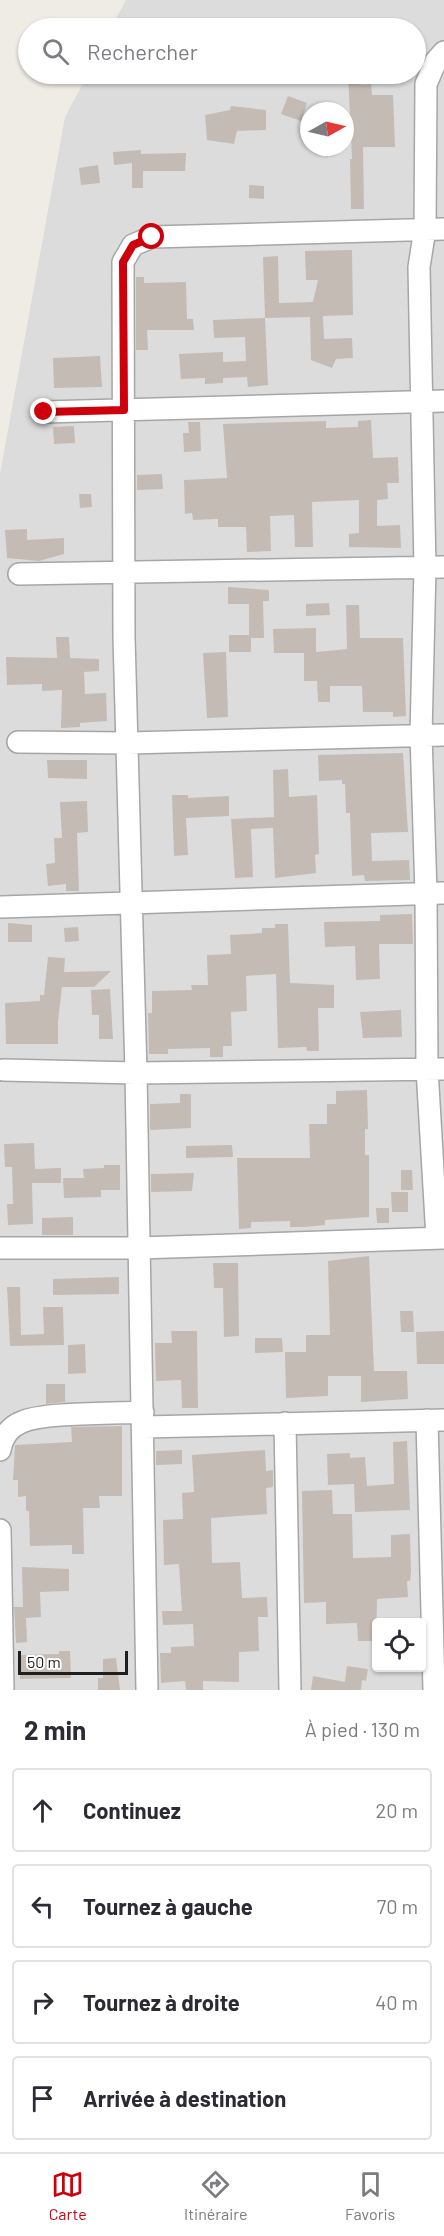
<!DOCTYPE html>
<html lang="fr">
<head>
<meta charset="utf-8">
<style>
	:root { --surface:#fff; --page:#f2f2f3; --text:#2b2b33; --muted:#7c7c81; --line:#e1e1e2; --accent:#cd000c }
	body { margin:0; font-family:Barlow,sans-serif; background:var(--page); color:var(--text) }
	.controls { position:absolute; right:18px; bottom:18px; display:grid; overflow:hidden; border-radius:6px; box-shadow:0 2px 4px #0004 }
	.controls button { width:54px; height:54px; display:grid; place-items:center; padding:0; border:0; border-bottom:2px solid var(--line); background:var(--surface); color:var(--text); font:30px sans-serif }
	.compass { position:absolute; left:300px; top:102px; width:54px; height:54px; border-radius:50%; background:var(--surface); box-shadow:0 2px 4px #0004; rotate:82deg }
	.scale { position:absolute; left:18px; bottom:15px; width:110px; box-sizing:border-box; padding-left:6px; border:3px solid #1f1f1f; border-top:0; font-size:16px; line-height:21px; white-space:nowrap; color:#1f1f1f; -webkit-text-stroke:4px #fff; paint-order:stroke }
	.stop { position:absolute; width:18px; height:18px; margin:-14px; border:4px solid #cd000c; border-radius:50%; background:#fff }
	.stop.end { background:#cd000c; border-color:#fff; box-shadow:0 2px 6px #0008 }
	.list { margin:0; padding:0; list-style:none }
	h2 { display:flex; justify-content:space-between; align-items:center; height:78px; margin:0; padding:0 24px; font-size:26px }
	h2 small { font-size:20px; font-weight:400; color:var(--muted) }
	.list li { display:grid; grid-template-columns:39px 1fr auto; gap:18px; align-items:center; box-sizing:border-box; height:84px; margin:0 12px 12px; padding:0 12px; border:2px solid var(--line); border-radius:6px }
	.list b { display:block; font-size:22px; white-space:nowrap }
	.list em { font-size:20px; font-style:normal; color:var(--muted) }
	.icon { flex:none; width:33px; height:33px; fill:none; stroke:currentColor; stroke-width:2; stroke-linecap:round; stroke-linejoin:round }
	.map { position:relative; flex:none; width:444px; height:1690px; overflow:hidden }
	.search { position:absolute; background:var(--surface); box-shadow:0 2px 4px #0004; left:18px; right:18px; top:18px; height:66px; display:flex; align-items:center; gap:15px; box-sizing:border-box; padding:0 21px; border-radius:33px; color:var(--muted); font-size:22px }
	.sheet { height:462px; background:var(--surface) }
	nav { display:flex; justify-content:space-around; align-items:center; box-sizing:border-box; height:84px; border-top:2px solid var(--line); background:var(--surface); font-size:16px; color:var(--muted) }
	nav a { display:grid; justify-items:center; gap:3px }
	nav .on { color:var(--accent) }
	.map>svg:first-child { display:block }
</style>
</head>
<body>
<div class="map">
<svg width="444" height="1690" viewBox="0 0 444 1690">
	<rect width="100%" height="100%" fill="#efebe5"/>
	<path fill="#dddcdc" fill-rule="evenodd" d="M126 0H444V1690H0V474L65 117 88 74H416V28H111ZM309 111H345V147H309ZM376 1622H422V1668H376Z"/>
	<path fill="#c4bbb4" d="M348 74H361V85L371 84 372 95H393L395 147H363L364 209H351L350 159H352Z
		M288 96 307 103 301 121 281 114Z
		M231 106 266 110V130L237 131 234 144 207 140 205 115 230 110Z
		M141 150V154L186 153 185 171H143V188H132V163L114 165 113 152Z
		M98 165 100 183 81 185 79 168Z
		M249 185 264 186V199L249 198Z
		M352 250 353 315 323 316 324 339 352 338 353 358 336 359 332 368 311 360 310 317 265 318 268 385 248 387 247 377 223 378V383L205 384V378L181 379 179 354 223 352V362L246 361 245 337 214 338 213 320 265 318 263 257 278 256 279 303 313 302 318 280H306L305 251Z
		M136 277H144V283L186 282 187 319H193L194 330H147L148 350H136Z
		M100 356 102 387 54 388 53 358Z
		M371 420 373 458 398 457 399 483H387L388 499 377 500V526L400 525 401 548 349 547V534L359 533V500L312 502 313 547H295L294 515 270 516 271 551 247 552 246 527H218V519L193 520 192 513 185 514 184 480 227 478 223 424 326 421V428L358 427V421Z
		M188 422H200L201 451 184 452 183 433H189Z
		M74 426 75 443 54 444 53 427Z
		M162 474 163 489 137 490V475Z
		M79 494H91L92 507 80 508Z
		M27 529V540L64 538V554L39 561 7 558 5 530Z
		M228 587 269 590V601H263L264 638H251V652H229V635H249V604H228Z
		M329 603 330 615 306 616V604Z
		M346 605H359L360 638H403L406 716 393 717V712H363L362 686H330V702H318L317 681H304V653H274L273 629 316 628V652L347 649Z
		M56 637H69L70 658 99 659V671L84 672 85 694 106 693 107 721 80 723V727L61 728 62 690 42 691V684L7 685 6 657 57 658Z
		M226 652 228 717 207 718 203 653Z
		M403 753 408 832 371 833 372 861 409 860 410 880 365 881 364 875 352 876 350 813H346L345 784H342V780L319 781 318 755Z
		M47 760H87V779L48 778Z
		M288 769 289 797 317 795 319 854 315 855 316 873 275 878 273 828 251 829 253 877 235 878 231 819 274 817 273 770Z
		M172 795H188V798L229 796V816L186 818 188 855 174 856Z
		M87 801 88 832 77 833 79 891H66V884L48 886 46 864 55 863 54 838H62L60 802Z
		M412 914 413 944H379L380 979 356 980 355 946 325 947 324 922 380 921V915Z
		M8 923 32 925V942H8Z
		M275 924H288L290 983 334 985V1008H318L319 1051H307L306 1047 278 1048 276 974 246 976 247 1011 231 1012 232 1046H223V1057H210V1048L168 1049V1054H149L148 1013H152V991L192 990 191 985H208L207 955 231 954 230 935 262 933V928H275Z
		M78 927 79 941 65 942 64 928Z
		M48 957 65 958 64 972 111 971 94 987H62L58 1021V1044H6L5 1003 40 1001V995H44Z
		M110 989 113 1039H99V1015H92L91 990Z
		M401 1010 402 1037 363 1038 360 1012Z
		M367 1090 368 1129H365V1155H369V1217L325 1220V1225L304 1227H290V1221L251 1222V1228L239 1229 237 1158H310L309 1124H327V1104H336V1091Z
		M180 1094H191V1128L150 1130V1104L180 1103Z
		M34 1143 35 1169 61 1168V1183H32L33 1224 8 1225 7 1204H13L12 1167H5L4 1144Z
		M232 1145 233 1157 186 1158V1146Z
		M104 1165H120V1190H101V1197L64 1198 63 1178H84L83 1169 104 1168Z
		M401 1170H412L413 1190H401Z
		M194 1173 192 1191 151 1192V1174Z
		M391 1192H408V1212H392Z
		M376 1208H389V1223H377Z
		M73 1217V1235H42V1218Z
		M369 1256 374 1371H407L408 1399 361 1402V1376H328V1396L286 1398 285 1352H306V1335H330L328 1261Z
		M213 1263H238L239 1336 224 1337 223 1288H214Z
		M119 1277V1294L53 1295V1279Z
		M7 1287H20L21 1335 44 1334 43 1307H63L64 1345 10 1346Z
		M400 1311H413L414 1332H401Z
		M171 1331H197L198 1408H182L181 1380 156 1381 155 1343H172Z
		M444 1331V1364H417L416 1332Z
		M255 1338H282L283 1352 255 1353Z
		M85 1344 86 1373 68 1374V1345Z
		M46 1384H65V1402L46 1404Z
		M122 1426V1496H99L100 1508H83L84 1554H72V1545L30 1546 29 1511H26V1496L18 1497V1480H13L15 1445 72 1442 71 1427Z
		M407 1441 410 1510 355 1512 354 1484 328 1485 327 1454 350 1453V1458L365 1457 367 1486 394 1484 393 1442Z
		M182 1450V1464L156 1465V1451Z
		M265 1450 266 1471 273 1470V1487L266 1488 267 1514 211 1518 212 1563 240 1562 242 1598 267 1597 268 1617H258L259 1651 239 1652V1682L203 1681V1690H186L185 1681 161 1683 160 1653H171V1647L194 1646 193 1624 163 1625 162 1611H182L179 1564 164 1565 163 1520 183 1519 182 1493 194 1492 192 1455Z
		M332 1490 333 1514H352L353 1558 391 1557V1535L410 1534 411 1572 410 1581H407L408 1597 377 1599 376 1641H358L357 1623 326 1624V1602L304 1603 302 1491Z
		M22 1567 69 1569V1591L40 1592 41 1617 26 1618 27 1642 16 1643 14 1607H23Z
		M59 1651H70L71 1678 20 1679 19 1655 59 1654Z
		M116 1658 120 1690H98V1678H103V1659Z
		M347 1666 368 1669 366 1681 362 1680 361 1690H311L313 1676 345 1682Z"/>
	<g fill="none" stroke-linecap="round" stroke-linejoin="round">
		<g stroke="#a6a6a6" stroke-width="24">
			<path id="minor" d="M44 412 444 401
				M19 574 444 567
				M18 742 128 743 444 735
				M1 907 444 893
				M3 1070 136 1073 444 1069
				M437 1238 427 1069 426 893 421 735 425 568 419 267 425 229 426 84 436 61 444 52
				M0 1248H139L444 1238
				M427 1420 434 1690
				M285 1423 290 1690
				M144 1427 444 1420
				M0 1450C2 1438 9 1427 22 1422 44 1412 115 1414 143 1412
				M0 1530 3 1690
				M147 1690 136 1073 124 637 123 262 133 245 152 237 444 229"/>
		</g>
		<use href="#minor" stroke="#fff" stroke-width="21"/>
	</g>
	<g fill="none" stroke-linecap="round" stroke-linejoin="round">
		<path stroke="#cd000c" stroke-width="8" d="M44 412 124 410 123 262 133 245 152 237"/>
	</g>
</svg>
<div class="controls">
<button><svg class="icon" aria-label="locate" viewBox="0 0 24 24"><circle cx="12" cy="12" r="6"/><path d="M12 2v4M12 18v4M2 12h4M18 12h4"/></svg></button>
</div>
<svg class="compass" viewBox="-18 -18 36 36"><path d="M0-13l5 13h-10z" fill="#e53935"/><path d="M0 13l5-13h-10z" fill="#7c7c81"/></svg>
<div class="scale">50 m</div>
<div class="stop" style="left:152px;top:237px"></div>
<div class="stop end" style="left:44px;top:412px"></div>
<div class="search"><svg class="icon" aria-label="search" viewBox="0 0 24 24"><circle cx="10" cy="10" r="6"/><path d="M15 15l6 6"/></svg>Rechercher</div>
</div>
<section class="sheet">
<h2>2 min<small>À pied · 130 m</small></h2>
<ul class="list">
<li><svg class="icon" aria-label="ahead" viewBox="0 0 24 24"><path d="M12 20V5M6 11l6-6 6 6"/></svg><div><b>Continuez</b></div><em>20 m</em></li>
<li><svg class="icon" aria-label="left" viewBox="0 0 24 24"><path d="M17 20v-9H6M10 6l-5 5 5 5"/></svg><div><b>Tournez à gauche</b></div><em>70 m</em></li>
<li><svg class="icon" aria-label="right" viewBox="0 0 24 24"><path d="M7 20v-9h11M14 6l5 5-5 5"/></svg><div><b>Tournez à droite</b></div><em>40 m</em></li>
<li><svg class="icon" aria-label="arrive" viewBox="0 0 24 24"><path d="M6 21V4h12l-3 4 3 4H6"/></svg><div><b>Arrivée à destination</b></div></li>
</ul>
</section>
<nav>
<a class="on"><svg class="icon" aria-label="map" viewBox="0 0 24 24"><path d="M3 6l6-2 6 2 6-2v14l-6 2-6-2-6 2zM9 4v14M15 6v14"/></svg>Carte</a>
<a><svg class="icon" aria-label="directions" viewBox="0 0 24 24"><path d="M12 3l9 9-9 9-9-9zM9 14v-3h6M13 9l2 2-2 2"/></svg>Itinéraire</a>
<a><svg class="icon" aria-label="saved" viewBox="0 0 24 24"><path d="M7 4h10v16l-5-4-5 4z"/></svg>Favoris</a>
</nav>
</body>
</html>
